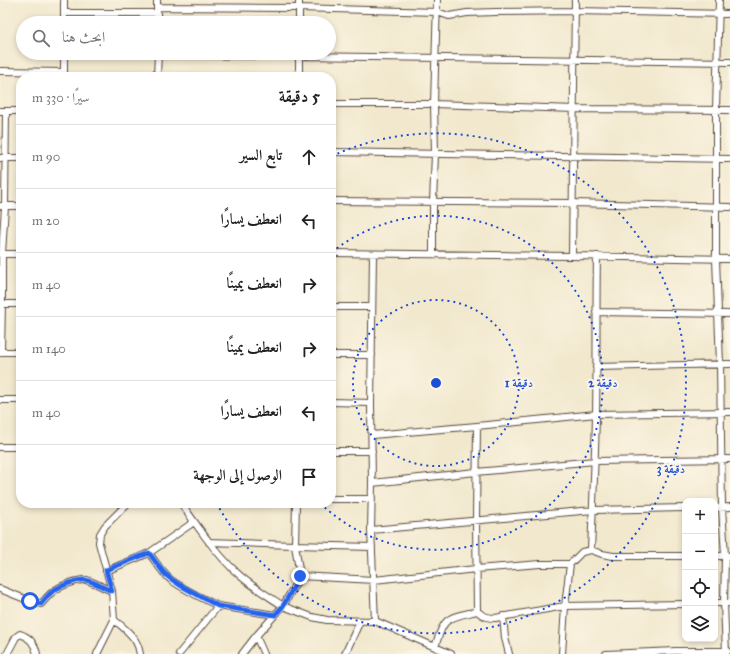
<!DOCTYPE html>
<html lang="ar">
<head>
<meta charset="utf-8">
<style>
	:root { --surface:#fff; --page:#f2f2f2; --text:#202124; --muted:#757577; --line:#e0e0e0 }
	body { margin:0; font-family:"IM FELL Great Primer",Amiri,serif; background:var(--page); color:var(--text); direction:rtl }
	.controls { position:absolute; right:12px; bottom:12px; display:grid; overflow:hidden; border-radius:8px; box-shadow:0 2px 6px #0003 }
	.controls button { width:36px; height:36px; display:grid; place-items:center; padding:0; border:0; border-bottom:1px solid var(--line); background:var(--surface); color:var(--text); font:20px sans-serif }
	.stop { position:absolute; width:12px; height:12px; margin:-9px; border:3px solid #2563eb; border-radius:50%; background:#fff }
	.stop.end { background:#2563eb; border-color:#fff; box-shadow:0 1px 4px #0008 }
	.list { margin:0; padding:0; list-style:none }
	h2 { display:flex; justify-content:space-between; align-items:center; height:52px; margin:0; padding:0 16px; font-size:17px }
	h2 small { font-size:13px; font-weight:400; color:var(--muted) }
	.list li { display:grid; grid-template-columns:26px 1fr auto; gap:12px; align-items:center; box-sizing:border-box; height:64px; padding:0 16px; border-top:1px solid var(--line) }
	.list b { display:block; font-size:15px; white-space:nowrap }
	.list em { font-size:13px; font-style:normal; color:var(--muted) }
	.icon { flex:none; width:22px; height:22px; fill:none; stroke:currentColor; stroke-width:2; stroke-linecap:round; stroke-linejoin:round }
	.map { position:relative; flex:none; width:730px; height:654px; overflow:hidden; direction:ltr }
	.search { position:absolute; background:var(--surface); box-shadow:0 2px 6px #0003; left:16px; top:16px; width:320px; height:44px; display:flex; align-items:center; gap:10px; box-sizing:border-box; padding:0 14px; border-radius:22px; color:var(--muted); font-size:15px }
	.panel { position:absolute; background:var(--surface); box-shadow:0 2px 6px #0003; left:16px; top:72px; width:320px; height:436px; border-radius:16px; direction:rtl }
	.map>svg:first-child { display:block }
</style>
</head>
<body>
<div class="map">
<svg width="730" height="654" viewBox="0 0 730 654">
	<rect width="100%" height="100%" fill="#fcf5e5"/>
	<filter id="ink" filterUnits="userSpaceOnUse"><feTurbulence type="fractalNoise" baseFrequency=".025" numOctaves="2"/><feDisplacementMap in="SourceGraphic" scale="8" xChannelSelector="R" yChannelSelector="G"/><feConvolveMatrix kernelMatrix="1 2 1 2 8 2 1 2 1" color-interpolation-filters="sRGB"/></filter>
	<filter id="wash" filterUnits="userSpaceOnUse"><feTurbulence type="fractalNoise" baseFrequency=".012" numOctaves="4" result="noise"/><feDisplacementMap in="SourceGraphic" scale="16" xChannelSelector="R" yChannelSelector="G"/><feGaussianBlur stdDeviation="0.9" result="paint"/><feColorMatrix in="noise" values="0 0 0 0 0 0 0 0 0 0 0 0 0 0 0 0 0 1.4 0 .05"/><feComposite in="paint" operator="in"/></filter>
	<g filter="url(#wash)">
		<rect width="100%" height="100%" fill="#f1e8cd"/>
	</g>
	<g filter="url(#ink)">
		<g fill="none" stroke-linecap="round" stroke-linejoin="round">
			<g stroke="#564638" stroke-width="8">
				<path id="minor" d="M64 0V23
					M157 0V23
					M719 0 716 109V259L720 364 722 508 725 556 724 603 726 654
					M157 7 299 8 437 12 449 16 467 13 495 12 575 11 730 14
					M64 13H157
					M299 23V0
					M64 53V77
					M299 53V77
					M158 55 299 56 730 62
					M0 71 64 72
					M157 77 158 53
					M331 104H434L575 109 730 110
					M0 111H21
					M331 152 730 159
					M0 158H21
					M331 201 573 203 730 207
					M0 206H21
					M331 253 572 256 730 259
					M0 254H21
					M373 254 371 403 372 483 371 530 375 621
					M433 254V202L435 154 434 104 437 0
					M572 256 575 0
					M0 304H21
					M331 307H372
					M596 312 730 314
					M0 352H21
					M0 353 1 352 2 304V254L5 206 6 111
					M331 355H372
					M596 367 730 364
					M0 400H21
					M331 402 371 403
					M372 435 477 426 596 414 730 412
					M0 447H21
					M331 451H372
					M372 483 476 472 595 461 730 459
					M331 499H372
					M181 503C198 527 214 551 235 571 249 585 267 595 283 606L300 576 295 545 296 503
					M715 508 730 507
					M371 530 593 510 685 508
					M209 542 295 545 372 547
					M591 550C593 505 595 460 596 415 597 362 596 309 597 256
					M149 553C156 562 162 573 171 580 185 590 202 598 218 606
					M715 556H730
					M106 571 149 553 194 522
					M300 576 374 580 476 569 540 564H570L582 552 591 550 602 554 613 556H685
					M0 589 30 601 41 604C45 600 49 594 54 591 60 586 78 579 86 580 95 582 103 588 112 591
					M715 603H730
					M477 611C483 616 487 618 495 618L565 606 685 604
					M477 611 476 521 477 426
					M503 616 505 638 509 654
					M114 620C121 625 134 636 137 644 139 647 139 651 140 654
					M256 636 264 654
					M435 647C438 639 440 628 446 622 453 615 467 614 477 611
					M7 654 16 637 20 634C30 637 35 644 37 654
					M97 654 114 620 112 591 99 543 100 534 105 526 128 503
					M179 654 218 606 275 615
					M242 654 256 636 283 606 312 617 327 620 375 621 435 647 451 654
					M345 654 360 621
					M562 654 565 606 570 564
					M606 654 676 651H728"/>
			</g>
			<use href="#minor" stroke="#fff" stroke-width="6"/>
		</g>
	</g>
	<g fill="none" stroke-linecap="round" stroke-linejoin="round" filter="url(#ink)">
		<path stroke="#2563eb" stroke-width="5" d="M30 601 41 604C45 599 49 594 54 590 61 586 77 579 85 580 94 581 103 588 112 591L106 570 149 553 164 573 171 579 180 585 218 606 275 615 283 606 300 576"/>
	</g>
	<g fill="none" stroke="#1d4ed8" stroke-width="2" stroke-dasharray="2 4">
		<circle cx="436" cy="383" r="83"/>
		<path d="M332 252A167 167 0 1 1 320 503"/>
		<path d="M332 156A250 250 0 1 1 217 504"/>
	</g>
	<circle cx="436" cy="383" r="6" fill="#1d4ed8" stroke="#fcf5e5" stroke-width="2"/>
	<g font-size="12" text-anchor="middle" font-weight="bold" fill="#1d4ed8" stroke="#fcf5e5" stroke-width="4" stroke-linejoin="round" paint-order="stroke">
		<text x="519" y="387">1 دقيقة</text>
		<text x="603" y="387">2 دقيقة</text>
		<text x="671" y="473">3 دقيقة</text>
	</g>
</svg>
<div class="controls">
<button>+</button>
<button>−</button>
<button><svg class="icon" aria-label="locate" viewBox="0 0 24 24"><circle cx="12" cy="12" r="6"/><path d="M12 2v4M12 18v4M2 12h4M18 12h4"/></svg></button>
<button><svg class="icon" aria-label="layers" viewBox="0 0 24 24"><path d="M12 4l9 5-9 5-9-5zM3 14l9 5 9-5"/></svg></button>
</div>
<div class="stop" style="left:30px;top:601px"></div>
<div class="stop end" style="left:300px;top:576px"></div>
<div class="search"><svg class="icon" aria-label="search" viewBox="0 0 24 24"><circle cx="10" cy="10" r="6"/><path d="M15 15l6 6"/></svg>ابحث هنا</div>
<section class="panel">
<h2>5 دقيقة<small>سيرًا · 330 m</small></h2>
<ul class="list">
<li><svg class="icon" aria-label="ahead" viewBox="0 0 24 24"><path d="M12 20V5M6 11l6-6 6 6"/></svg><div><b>تابع السير</b></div><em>90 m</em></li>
<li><svg class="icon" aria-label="left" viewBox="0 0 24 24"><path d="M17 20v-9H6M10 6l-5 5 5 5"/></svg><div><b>انعطف يسارًا</b></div><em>20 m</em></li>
<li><svg class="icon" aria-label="right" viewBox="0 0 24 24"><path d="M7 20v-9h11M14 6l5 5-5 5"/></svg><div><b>انعطف يمينًا</b></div><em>40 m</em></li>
<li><svg class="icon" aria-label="right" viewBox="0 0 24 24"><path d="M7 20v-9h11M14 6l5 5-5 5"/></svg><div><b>انعطف يمينًا</b></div><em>140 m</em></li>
<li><svg class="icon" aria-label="left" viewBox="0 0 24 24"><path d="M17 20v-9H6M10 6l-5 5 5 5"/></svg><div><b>انعطف يسارًا</b></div><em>40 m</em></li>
<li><svg class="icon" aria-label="arrive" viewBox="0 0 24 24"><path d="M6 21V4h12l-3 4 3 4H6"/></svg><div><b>الوصول إلى الوجهة</b></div></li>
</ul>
</section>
</div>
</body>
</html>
